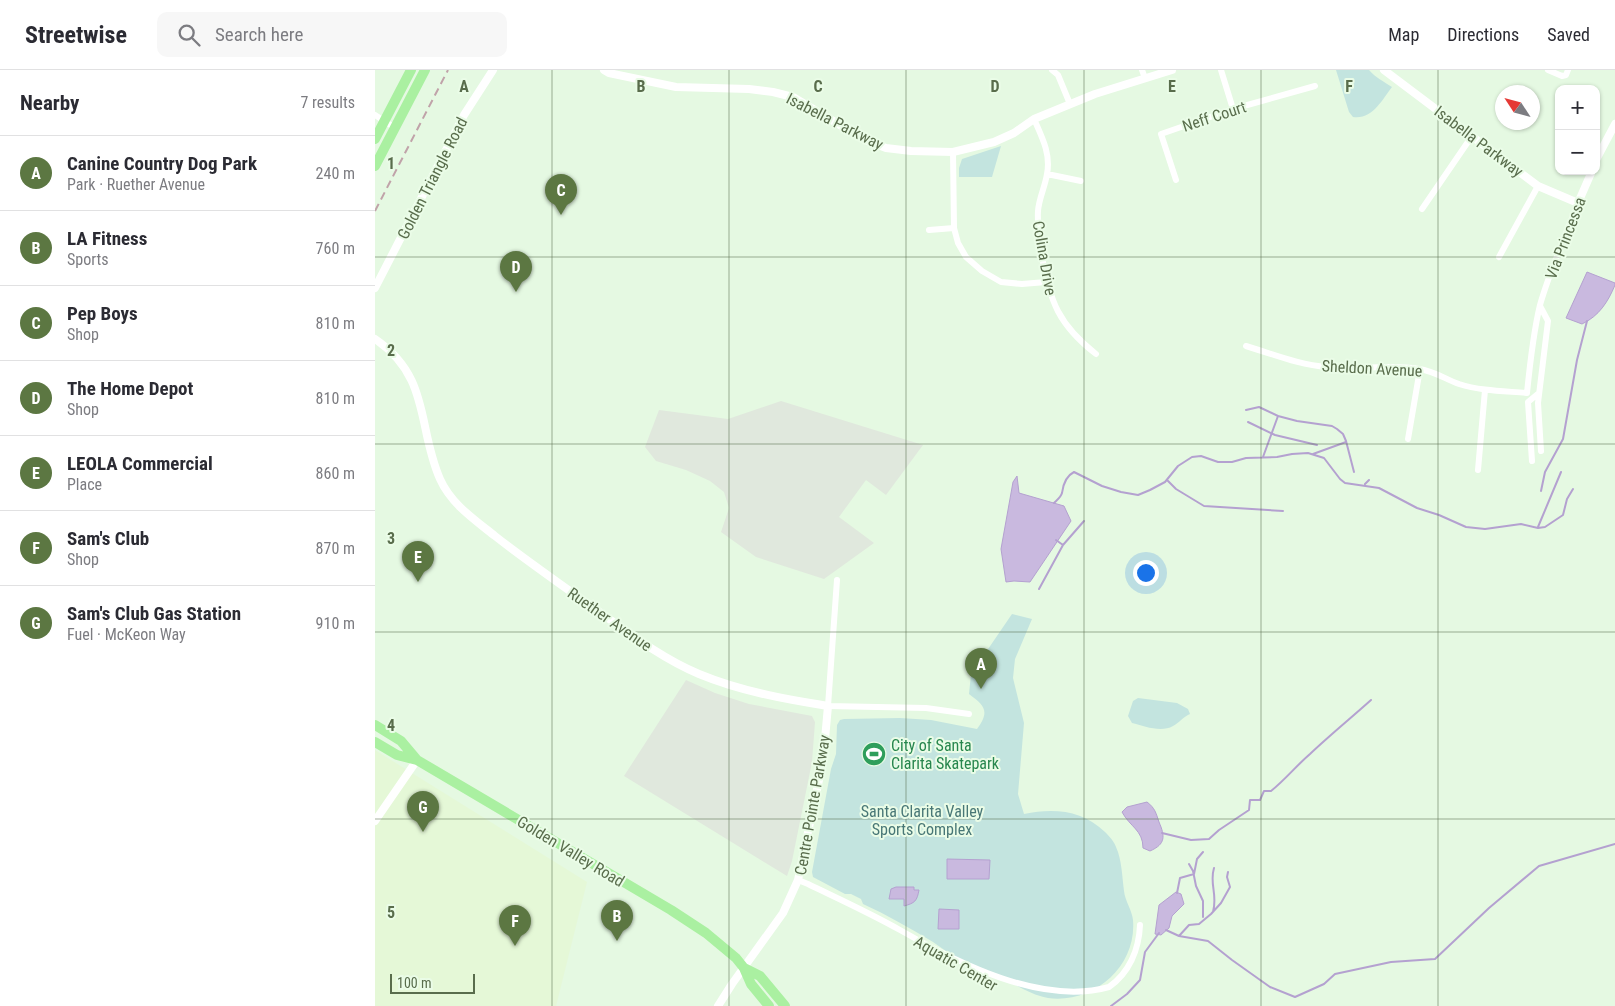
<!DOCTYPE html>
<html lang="en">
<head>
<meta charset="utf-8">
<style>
	:root { --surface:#fff; --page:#f7f7f7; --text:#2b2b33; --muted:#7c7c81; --line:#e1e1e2; --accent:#5c7742 }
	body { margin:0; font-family:"Roboto Condensed",sans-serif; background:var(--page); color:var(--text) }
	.controls { position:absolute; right:15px; top:15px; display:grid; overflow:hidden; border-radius:10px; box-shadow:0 1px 4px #0004 }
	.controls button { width:45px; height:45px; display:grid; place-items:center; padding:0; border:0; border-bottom:1px solid var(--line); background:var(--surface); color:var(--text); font:25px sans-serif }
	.compass { position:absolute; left:1120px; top:15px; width:45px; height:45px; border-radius:50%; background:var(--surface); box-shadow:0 1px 4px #0004; rotate:306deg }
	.scale { position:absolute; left:15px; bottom:12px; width:85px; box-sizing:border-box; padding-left:5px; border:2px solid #596d4c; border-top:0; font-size:14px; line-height:18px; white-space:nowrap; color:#596d4c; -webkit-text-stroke:4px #eafce7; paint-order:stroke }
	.you { position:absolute; left:770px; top:502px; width:18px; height:18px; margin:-12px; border:4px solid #fff; border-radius:50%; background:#1a73e8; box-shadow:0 0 0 8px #1a73e833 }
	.badge { display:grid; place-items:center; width:32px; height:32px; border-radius:50%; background:var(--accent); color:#fff; font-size:16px; font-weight:700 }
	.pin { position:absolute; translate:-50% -41px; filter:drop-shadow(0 1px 2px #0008) }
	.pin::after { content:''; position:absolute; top:26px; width:18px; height:15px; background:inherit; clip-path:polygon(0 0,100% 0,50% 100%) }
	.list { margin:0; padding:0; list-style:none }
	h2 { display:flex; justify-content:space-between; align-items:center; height:65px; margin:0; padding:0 20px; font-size:21px }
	h2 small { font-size:16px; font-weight:400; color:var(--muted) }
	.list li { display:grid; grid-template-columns:32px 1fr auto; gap:15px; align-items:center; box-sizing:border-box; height:75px; padding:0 20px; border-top:1px solid var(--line) }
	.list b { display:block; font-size:19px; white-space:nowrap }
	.list p { margin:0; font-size:16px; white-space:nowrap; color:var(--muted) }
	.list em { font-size:16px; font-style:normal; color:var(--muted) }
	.icon { flex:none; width:28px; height:28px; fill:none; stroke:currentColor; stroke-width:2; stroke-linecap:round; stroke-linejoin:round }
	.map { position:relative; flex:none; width:1240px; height:936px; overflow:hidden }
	header { display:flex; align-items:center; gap:30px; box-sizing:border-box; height:70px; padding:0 25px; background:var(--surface); border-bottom:1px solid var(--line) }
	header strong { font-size:24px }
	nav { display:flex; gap:28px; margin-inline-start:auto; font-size:18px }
	.search { width:350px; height:45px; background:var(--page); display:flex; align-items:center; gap:12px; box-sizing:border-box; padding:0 18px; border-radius:10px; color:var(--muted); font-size:19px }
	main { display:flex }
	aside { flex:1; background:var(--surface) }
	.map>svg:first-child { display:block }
</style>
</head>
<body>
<header>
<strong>Streetwise</strong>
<div class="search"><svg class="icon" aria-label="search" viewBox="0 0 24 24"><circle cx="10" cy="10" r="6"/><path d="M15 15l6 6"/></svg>Search here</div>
<nav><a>Map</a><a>Directions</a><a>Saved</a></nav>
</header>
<main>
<aside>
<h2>Nearby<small>7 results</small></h2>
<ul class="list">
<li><span class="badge">A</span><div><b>Canine Country Dog Park</b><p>Park · Ruether Avenue</p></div><em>240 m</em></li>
<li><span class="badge">B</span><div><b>LA Fitness</b><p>Sports</p></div><em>760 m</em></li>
<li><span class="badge">C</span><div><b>Pep Boys</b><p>Shop</p></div><em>810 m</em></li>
<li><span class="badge">D</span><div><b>The Home Depot</b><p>Shop</p></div><em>810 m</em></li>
<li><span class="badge">E</span><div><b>LEOLA Commercial</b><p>Place</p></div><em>860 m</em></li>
<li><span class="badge">F</span><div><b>Sam's Club</b><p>Shop</p></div><em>870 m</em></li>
<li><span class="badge">G</span><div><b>Sam's Club Gas Station</b><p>Fuel · McKeon Way</p></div><em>910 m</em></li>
</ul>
</aside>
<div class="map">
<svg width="1240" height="936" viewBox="0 0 1240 936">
	<rect width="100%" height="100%" fill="#e5f9e2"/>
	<path fill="#e5f8d7" d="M0 680 212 812 181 936H0Z"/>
	<path fill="#e0e8dd" d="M406 331 548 375 511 425 491 410 464 447 499 473 449 509 381 487 346 462 354 438 349 422 335 411 311 400 281 391 270 377 284 340 353 349Z
		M311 610 340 623 374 634 437 646 440 652 437 692 417 791 412 806 249 706Z"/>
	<path fill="#c3e4df" d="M961 0H994C1001 8 1008 11 1017 17 1007 30 997 50 978 47L974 42Z
		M626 76 617 107H584V98L587 89Z
		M637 544 657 549 640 589 638 608 649 653 643 724 649 744C679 738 707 740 730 762 734 766 739 771 741 777 747 790 747 807 749 821 750 831 757 840 758 850 762 897 718 934 673 928 657 925 645 917 631 910 621 905 610 903 600 898 585 891 571 881 558 872 535 858 512 845 488 834L486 829 476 824H470L438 807 437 802 456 699 461 684 462 655 465 650 469 649 525 648 556 650 602 659C615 641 610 636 594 624L596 604Z
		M763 628 802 633 813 639 815 644C808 647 804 653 798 656 786 663 769 656 757 653L753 646 758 631Z"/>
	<path fill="#c9b9df" stroke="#b4a1d0" d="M1212 202 1240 213V215C1233 232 1224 246 1207 254L1191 248Z
		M642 406 644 423 689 436 696 451 655 512 639 511 631 512 626 479 638 412Z
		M772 732C780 738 781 743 784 752 790 766 791 774 775 781L768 778C768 760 755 757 747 742L752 737Z
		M572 789 615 790 614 809H572Z
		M521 817H539V820H544C542 831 540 833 529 836V829H514L516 819Z
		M801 822 806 824 809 834 797 846 794 858 786 865 780 864 784 835Z
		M564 839 584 840V859H563Z"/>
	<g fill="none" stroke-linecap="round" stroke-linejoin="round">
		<path stroke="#b4a1d0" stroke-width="2" d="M871 340 884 337 903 346
			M873 352 900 365 942 375
			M938 384 971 372
			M888 387 903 346 922 351 957 356 962 359 968 364 971 371 979 402
			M792 410 801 419 829 436 908 441
			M990 414 994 410
			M1166 421 1170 402 1188 369 1202 290 1212 251
			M679 433C682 430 686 427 687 423 688 415 691 406 699 402L727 416 746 422 763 425 775 420 790 412 803 396 817 387 826 386 843 392H857L871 388 902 387 917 384 933 383 949 388 965 409 970 413 1004 418 1042 438 1064 445 1091 457 1110 459 1146 454 1163 458 1170 457 1188 445 1192 429 1198 419
			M1163 457 1186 402
			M681 470 688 475 709 451
			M664 519 688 475
			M787 763 816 770 834 769 844 760 874 740 875 730H885L889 721H896C910 710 921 696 935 684 955 665 976 648 996 630
			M814 794 818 801 821 816 828 831V847
			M802 823 805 808 819 804 822 789 828 782
			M838 842C843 824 834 814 839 798
			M791 860 804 866 833 871 857 890 895 917 920 927 949 914 960 904 1016 892 1060 889 1114 838 1164 796 1240 774
			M804 866 814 855 824 854 836 844 846 833 855 817 852 807 853 802
			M736 936 752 924 765 910 770 882 784 863"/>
		<path stroke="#fff" stroke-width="6" d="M677 0 683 5 695 34
			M767 0 770 8
			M846 0 858 39
			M1173 0 1187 6 1191 5 1193 0
			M0 45 20 58
			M659 49C667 67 676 84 672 104 670 117 664 128 663 141 662 156 665 172 667 187 675 232 684 255 721 284
			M578 82 579 158 583 173 591 187 607 201 626 212 647 214 671 212
			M672 104 706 111
			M801 110 786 64 858 39 940 16
			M1047 139 1097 66
			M554 160 579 158
			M1124 187 1163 116
			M1165 236 1173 251 1163 333 1166 381
			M871 276C898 284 924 295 952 297 983 300 1014 294 1044 299 1059 301 1070 309 1084 314 1106 321 1129 321 1152 323 1155 293 1158 264 1165 235 1175 200 1190 167 1203 133
			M1033 369 1045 299
			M1157 391 1153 332 1164 323
			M1103 400 1110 320
			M462 510 453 636 551 638 594 644
			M423 810 433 814C464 829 495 843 525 860 583 893 667 936 734 917 754 903 764 880 765 855"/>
		<path stroke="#fff" stroke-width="8" d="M229 0 234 3 301 17 374 19 398 22 418 27 490 70 511 78 536 81 578 82 619 72 639 63 659 49 720 24 797 0
			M1009 0 1163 116 1203 133 1217 101
			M1221 90 1240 54
			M0 218 89 45 118 0
			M0 269C56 307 42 357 65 409 76 434 100 450 120 466 148 488 177 508 206 529 244 555 281 586 324 604 365 621 409 629 453 636L448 691 423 810 408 843 357 914 343 936
			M0 751 42 690"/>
		<path stroke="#aaf0a1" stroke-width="10" d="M0 69 36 0
			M0 96 50 0
			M0 655 26 671 42 690
			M0 672 22 685 42 690 296 840 331 863 361 888 369 898 376 914 394 936
			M369 898 385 906 410 936"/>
		<path stroke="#c0a3a9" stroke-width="2" stroke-dasharray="8 5" stroke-linecap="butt" d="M0 141 73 0"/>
	</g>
	<path fill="none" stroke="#596d4c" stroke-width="1" stroke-opacity="0.55" d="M177 0V936M354 0V936M531 0V936M709 0V936M886 0V936M1063 0V936M0 187H1240M0 374H1240M0 562H1240M0 749H1240"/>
	<defs>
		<g id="stadium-disc" transform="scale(1.25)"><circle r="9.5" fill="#2e9e5b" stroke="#eafce7"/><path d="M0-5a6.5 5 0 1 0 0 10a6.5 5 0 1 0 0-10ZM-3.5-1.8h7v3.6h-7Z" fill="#fff"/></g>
	</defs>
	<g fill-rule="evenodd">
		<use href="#stadium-disc" x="499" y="684"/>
	</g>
	<g text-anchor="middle" stroke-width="4" stroke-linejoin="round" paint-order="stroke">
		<g font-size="16" fill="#596d4c" stroke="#eafce7">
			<text transform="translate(839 46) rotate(-18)" y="6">Neff Court</text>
			<text transform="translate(460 51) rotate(27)" y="6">Isabella Parkway</text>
			<text transform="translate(1104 71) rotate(37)" y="6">Isabella Parkway</text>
			<text transform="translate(57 108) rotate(-63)" y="6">Golden Triangle Road</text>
			<text transform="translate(1190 168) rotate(-69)" y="6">Via Princessa</text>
			<text transform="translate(670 188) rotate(80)" y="6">Colina Drive</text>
			<text transform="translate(997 298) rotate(3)" y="6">Sheldon Avenue</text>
			<text transform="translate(235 549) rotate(35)" y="6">Ruether Avenue</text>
			<text transform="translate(437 735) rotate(-80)" y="6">Centre Pointe Parkway</text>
			<text transform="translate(196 781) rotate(31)" y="6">Golden Valley Road</text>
			<text transform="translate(581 893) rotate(30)" y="6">Aquatic Center</text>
		</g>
		<g font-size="16" fill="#27864d" stroke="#eafce7" text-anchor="start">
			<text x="516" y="681">City of Santa<tspan x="516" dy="18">Clarita Skatepark</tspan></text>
		</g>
		<g font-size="16" fill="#487776" stroke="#eafce7">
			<text x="547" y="747">Santa Clarita Valley<tspan x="547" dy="18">Sports Complex</tspan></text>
		</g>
	</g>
	<g font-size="16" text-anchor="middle" font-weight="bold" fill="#596d4c" stroke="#eafce7" stroke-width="4" stroke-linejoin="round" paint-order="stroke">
		<text x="89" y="22">A</text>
		<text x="266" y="22">B</text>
		<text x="443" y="22">C</text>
		<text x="620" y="22">D</text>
		<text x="797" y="22">E</text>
		<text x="974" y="22">F</text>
		<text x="16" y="99">1</text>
		<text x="16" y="286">2</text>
		<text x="16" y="474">3</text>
		<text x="16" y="661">4</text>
		<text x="16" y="848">5</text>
	</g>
</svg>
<div class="controls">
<button>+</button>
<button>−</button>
</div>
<svg class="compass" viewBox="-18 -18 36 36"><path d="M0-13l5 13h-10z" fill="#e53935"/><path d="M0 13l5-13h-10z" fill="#7c7c81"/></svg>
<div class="scale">100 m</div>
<div class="you"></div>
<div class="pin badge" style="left:606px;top:619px">A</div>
<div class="pin badge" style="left:242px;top:871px">B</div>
<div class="pin badge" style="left:186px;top:145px">C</div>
<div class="pin badge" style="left:141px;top:222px">D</div>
<div class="pin badge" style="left:43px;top:512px">E</div>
<div class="pin badge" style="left:140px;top:876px">F</div>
<div class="pin badge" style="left:48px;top:762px">G</div>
</div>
</main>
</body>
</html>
